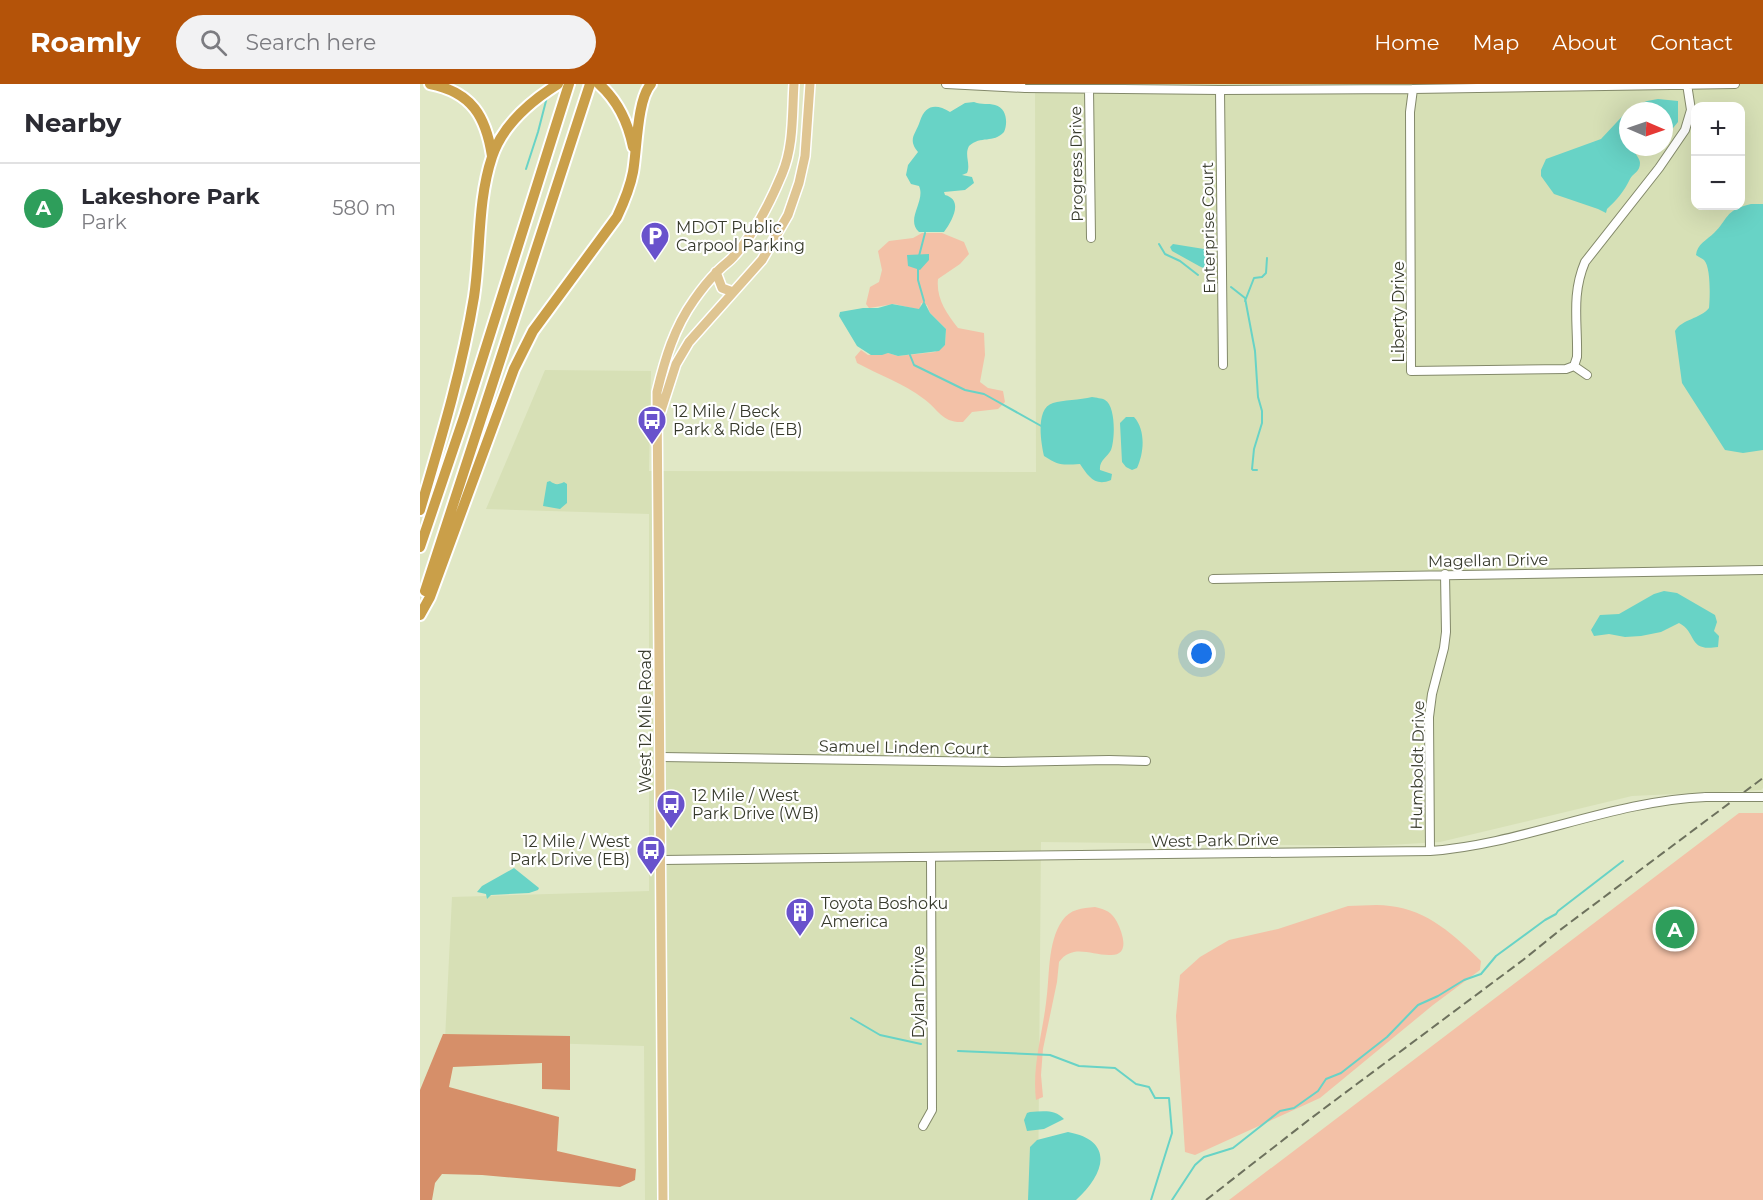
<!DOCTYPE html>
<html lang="en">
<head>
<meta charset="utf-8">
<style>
	:root { --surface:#fff; --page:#f2f2f3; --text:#2b2b33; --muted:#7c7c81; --line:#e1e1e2; --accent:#b45309 }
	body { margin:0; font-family:Montserrat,sans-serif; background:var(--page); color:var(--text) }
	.controls { position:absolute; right:18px; top:18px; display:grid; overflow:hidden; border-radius:12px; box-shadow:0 6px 24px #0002 }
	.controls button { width:54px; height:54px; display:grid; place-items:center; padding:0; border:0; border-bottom:2px solid var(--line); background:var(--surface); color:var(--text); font:30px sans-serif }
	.compass { position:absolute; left:1199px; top:18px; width:54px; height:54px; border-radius:50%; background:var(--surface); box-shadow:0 6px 24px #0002; rotate:92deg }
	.you { position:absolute; left:782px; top:570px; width:21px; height:21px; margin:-15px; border:4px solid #fff; border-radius:50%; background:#1a73e8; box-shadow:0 0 0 9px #1a73e833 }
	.badge { display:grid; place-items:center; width:39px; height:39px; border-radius:50%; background:var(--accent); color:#fff; font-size:20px; font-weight:700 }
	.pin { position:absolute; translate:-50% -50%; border:3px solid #fff; box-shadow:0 2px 6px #0006 }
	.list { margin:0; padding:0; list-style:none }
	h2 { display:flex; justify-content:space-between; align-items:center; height:78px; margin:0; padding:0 24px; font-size:26px }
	h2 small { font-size:20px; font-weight:400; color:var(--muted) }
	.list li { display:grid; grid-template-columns:39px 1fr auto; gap:18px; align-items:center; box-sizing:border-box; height:90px; padding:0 24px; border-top:2px solid var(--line) }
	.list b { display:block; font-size:22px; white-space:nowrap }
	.list p { margin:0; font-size:20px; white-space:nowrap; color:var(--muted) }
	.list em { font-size:20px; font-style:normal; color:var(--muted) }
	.icon { flex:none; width:33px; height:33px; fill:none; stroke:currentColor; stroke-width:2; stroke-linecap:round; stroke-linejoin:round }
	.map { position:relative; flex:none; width:1343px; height:1116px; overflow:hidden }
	header { display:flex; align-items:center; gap:36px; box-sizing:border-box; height:84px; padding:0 30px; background:var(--accent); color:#fff }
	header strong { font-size:28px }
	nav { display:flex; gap:33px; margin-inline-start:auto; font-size:21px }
	.search { width:420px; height:54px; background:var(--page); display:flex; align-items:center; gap:15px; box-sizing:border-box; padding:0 21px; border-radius:33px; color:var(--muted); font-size:22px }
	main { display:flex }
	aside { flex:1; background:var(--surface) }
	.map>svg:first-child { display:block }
</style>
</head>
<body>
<header>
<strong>Roamly</strong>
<div class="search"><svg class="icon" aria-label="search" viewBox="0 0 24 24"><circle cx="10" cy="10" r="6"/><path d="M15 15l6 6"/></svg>Search here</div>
<nav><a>Home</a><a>Map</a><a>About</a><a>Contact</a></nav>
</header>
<main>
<aside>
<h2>Nearby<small></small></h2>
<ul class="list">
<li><span class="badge" style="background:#2e9e5b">A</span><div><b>Lakeshore Park</b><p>Park</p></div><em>580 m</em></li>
</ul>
</aside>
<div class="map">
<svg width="1343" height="1116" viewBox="0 0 1343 1116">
	<rect width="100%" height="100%" fill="#e1e8c6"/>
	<path fill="#d7e0b6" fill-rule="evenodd" d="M615 0H1343V704L1341 706 1212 712 1020 758 952 762 621 758 618 1116H225L224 962 25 956 32 813 229 807V430L66 425 125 286 231 287 229 387 616 388ZM1276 22H1320V122H1276ZM1208 27H1244V63H1208Z"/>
	<path fill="#f3c1a7" d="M502 149H522L544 158 549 170 540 180 518 195C516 214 526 229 538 244L564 249 565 271 560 298 568 304 583 307 585 318 578 325 552 328 543 338C522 339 519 326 504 315 483 299 459 291 437 279L435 273 441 266 448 271 468 269 478 272 515 268 525 261 526 245 510 229 507 221 501 219 500 225H496L474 220 449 224 446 220 450 203 459 198 462 186 458 167 469 157 493 154Z
		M1319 729H1343V1116H809Z
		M928 822C942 822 957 820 970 822 1008 826 1035 852 1061 877L1060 886 1013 921 900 1014 775 1071 765 1068 756 932 760 891 780 873 809 856 858 845Z
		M675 823C686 826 691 827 697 838 702 848 711 871 691 871 672 872 653 859 639 878L637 898 623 965 621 991 623 1013 616 1016C612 983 622 952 626 919 630 893 627 859 642 837 650 825 662 824 675 823Z"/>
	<path fill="#d68f69" d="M23 950 150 952V1006L122 1005V979L33 983 29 1003 139 1033 137 1067 216 1085 215 1096 200 1103 62 1091 22 1090 15 1099 12 1116H0V1006Z"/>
	<path fill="#68d3c6" d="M1238 15 1258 17V38L1244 55V27H1208V63H1216L1214 67C1216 71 1220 75 1220 79 1220 88 1213 89 1210 95 1205 106 1196 117 1187 125L1186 129 1178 125 1134 110 1121 92V86L1126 75 1181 55 1210 24 1227 17Z
		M554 18C562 21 568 19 575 21 587 24 588 39 584 48 573 60 561 51 549 62 544 71 551 80 547 89L542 91 552 93 554 99 545 106 524 108 525 111C544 116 532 137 524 148H499C485 135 506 117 499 102L491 100 486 91 488 81 498 68C487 55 496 50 500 37 505 21 516 19 530 28L545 19Z
		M1331 120H1343V366L1323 369 1305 366 1262 299 1255 247C1262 235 1280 235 1289 224 1290 214 1291 183 1284 176 1282 174 1278 173 1276 171 1277 160 1287 156 1294 149 1308 136 1304 126 1331 120Z
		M753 160 784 165 786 170V182L783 184 779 182 752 167 750 163Z
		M509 170V176L500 186 488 182 487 171Z
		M504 217 510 229 526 245 525 261 519 267 478 272 468 269 462 271H451L437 262 419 232 420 228 443 224H458L472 220 499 225Z
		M672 313C676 314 682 314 685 316 696 322 695 356 691 366 687 374 679 376 680 386L692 390 691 396C675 403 668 392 660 380 643 381 639 382 624 372 621 359 615 324 633 319 643 316 660 316 672 313Z
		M706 333H714C726 346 724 369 717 384L712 386 706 383 702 378 700 339Z
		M130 397C135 401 138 401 144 398L147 400V419L140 425 123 422 127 398Z
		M1244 507 1257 509 1295 531 1297 538 1294 547 1299 552 1298 563C1267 568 1278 549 1259 539L1241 548 1221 552 1205 553 1189 550 1174 552 1171 546 1180 531 1199 530 1234 510Z
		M94 784 119 804 118 806 109 809 71 811 67 815 66 810 57 808 62 802Z
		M610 1028C623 1027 635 1025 644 1035L624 1045 607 1047 604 1036 607 1029Z
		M648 1048C696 1057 684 1091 656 1116H608L610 1063 617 1056Z"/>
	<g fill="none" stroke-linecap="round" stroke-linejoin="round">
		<path stroke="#68d3c6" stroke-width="2" d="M106 85 118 48 127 13
			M739 160 745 170 760 177 778 191
			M499 172 505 149
			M498 184V196L504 217
			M811 203 825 214 835 267 838 313 842 327V339L834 365 832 385 833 386H837
			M825 217 834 194 842 193 846 189 847 174
			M490 271 494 281 545 306 564 310 623 343
			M431 934 460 951 501 960
			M538 967 630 971 659 982 695 984 716 1000 729 1003 735 1014H749L752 1049 731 1116
			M752 1116 775 1081 784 1073 813 1064 860 1027 874 1024 898 1007 906 995 921 989 967 953 998 921 1018 912 1044 896 1061 890 1076 872 1125 836 1136 830 1138 827 1203 777"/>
		<g stroke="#83896a" stroke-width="10">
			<path id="minor" d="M526 0 605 4 800 6 993 5 1315 0
				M669 5 671 154
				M993 5 990 28 991 287 1146 285 1154 282 1157 273C1158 239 1151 211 1165 178L1239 84 1265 46 1271 26 1267 0
				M800 6 803 281
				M1154 282 1167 291
				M793 495 1343 486
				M241 673 583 678 689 676 726 677
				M1010 767 1009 633 1012 610 1024 564 1026 548 1025 490
				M242 776 1010 767C1104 760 1191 717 1286 713
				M503 1042 512 1026 511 773"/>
		</g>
		<g stroke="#fff" stroke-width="12">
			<path id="major" d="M296 188 302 204 313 208
				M239 333 256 280 269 258 342 176 368 131 379 99 385 72 390 0
				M243 1116 237 308C245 275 254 244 274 216 281 206 289 196 297 188 302 182 309 178 314 172 335 149 350 119 362 90 374 62 372 29 374 0"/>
		</g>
		<g stroke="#fff" stroke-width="14">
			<path id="highway" d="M10 0C52 8 66 33 72 72
				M179 0C198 17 208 38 213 63
				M0 426C21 355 42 286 54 213 61 167 57 118 72 73 82 42 111 17 138 0
				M0 463 44 333 149 0
				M5 507 170 0
				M0 531 10 513 94 285 113 247 197 133C204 118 210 104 213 88 217 66 217 15 231 0"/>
		</g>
		<use href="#minor" stroke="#fff" stroke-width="8"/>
		<use href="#major" stroke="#dfc592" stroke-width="9"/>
		<use href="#highway" stroke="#ca9f49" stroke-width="10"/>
		<path stroke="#6d715d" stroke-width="2" stroke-dasharray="9 4.5" stroke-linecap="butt" d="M786 1116 890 1035 1103 876 1140 846 1343 694"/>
		<g stroke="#83896a" stroke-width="10" stroke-linecap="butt">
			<path id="minor-bridge" d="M1286 713H1343"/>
		</g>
		<use href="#minor-bridge" stroke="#fff" stroke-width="8"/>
	</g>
	<defs>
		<g id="parking-pin" transform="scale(1.5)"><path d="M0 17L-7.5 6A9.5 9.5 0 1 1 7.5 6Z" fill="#6952cc" stroke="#fff"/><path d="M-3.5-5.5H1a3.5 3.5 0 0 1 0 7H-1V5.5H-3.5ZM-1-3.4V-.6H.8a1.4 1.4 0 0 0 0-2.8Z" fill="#fff"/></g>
		<g id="bus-pin" transform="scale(1.5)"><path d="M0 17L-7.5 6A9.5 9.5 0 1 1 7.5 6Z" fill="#6952cc" stroke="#fff"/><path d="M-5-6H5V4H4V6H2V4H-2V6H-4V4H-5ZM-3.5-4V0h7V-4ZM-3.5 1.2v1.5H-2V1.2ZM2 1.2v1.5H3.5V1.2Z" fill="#fff"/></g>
		<g id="building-pin" transform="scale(1.5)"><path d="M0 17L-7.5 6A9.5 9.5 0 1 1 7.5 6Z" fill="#6952cc" stroke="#fff"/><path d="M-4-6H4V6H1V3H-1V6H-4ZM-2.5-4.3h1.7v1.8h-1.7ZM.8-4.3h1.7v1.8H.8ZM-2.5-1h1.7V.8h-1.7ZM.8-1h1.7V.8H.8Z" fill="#fff"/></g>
	</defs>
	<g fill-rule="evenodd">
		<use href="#parking-pin" x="235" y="152"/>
		<use href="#bus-pin" x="232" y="336"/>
		<use href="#bus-pin" x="251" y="720"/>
		<use href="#bus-pin" x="231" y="766"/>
		<use href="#building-pin" x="380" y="828"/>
	</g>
	<g text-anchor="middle" stroke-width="4.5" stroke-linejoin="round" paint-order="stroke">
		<g font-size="16" fill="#373a2c" stroke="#fff">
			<text transform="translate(656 80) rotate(-91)" y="6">Progress Drive</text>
			<text transform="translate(788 144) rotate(-91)" y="6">Enterprise Court</text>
			<text transform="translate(978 228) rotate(-90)" y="6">Liberty Drive</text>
			<text transform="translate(1068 476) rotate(-1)" y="6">Magellan Drive</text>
			<text transform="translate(225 637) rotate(-90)" y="6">West 12 Mile Road</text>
			<text transform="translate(484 663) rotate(1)" y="6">Samuel Linden Court</text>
			<text transform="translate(997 681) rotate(-89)" y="6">Humboldt Drive</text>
			<text transform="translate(795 756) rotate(-1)" y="6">West Park Drive</text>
			<text transform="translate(498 908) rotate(-90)" y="6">Dylan Drive</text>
		</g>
		<g font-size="16" fill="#373a2c" stroke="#fff" text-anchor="start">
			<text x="256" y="149">MDOT Public<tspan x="256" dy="18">Carpool Parking</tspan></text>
			<text x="253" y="333">12 Mile / Beck<tspan x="253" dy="18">Park &amp; Ride (EB)</tspan></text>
			<text x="272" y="717">12 Mile / West<tspan x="272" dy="18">Park Drive (WB)</tspan></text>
			<text x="210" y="763" text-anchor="end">12 Mile / West<tspan x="210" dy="18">Park Drive (EB)</tspan></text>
			<text x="401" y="825">Toyota Boshoku<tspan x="401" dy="18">America</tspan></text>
		</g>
	</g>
</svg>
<div class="controls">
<button>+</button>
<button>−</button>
</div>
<svg class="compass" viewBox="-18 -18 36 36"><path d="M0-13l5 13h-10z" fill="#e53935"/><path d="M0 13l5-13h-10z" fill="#7c7c81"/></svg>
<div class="you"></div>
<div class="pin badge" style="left:1255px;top:845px;background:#2e9e5b">A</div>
</div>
</main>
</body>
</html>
